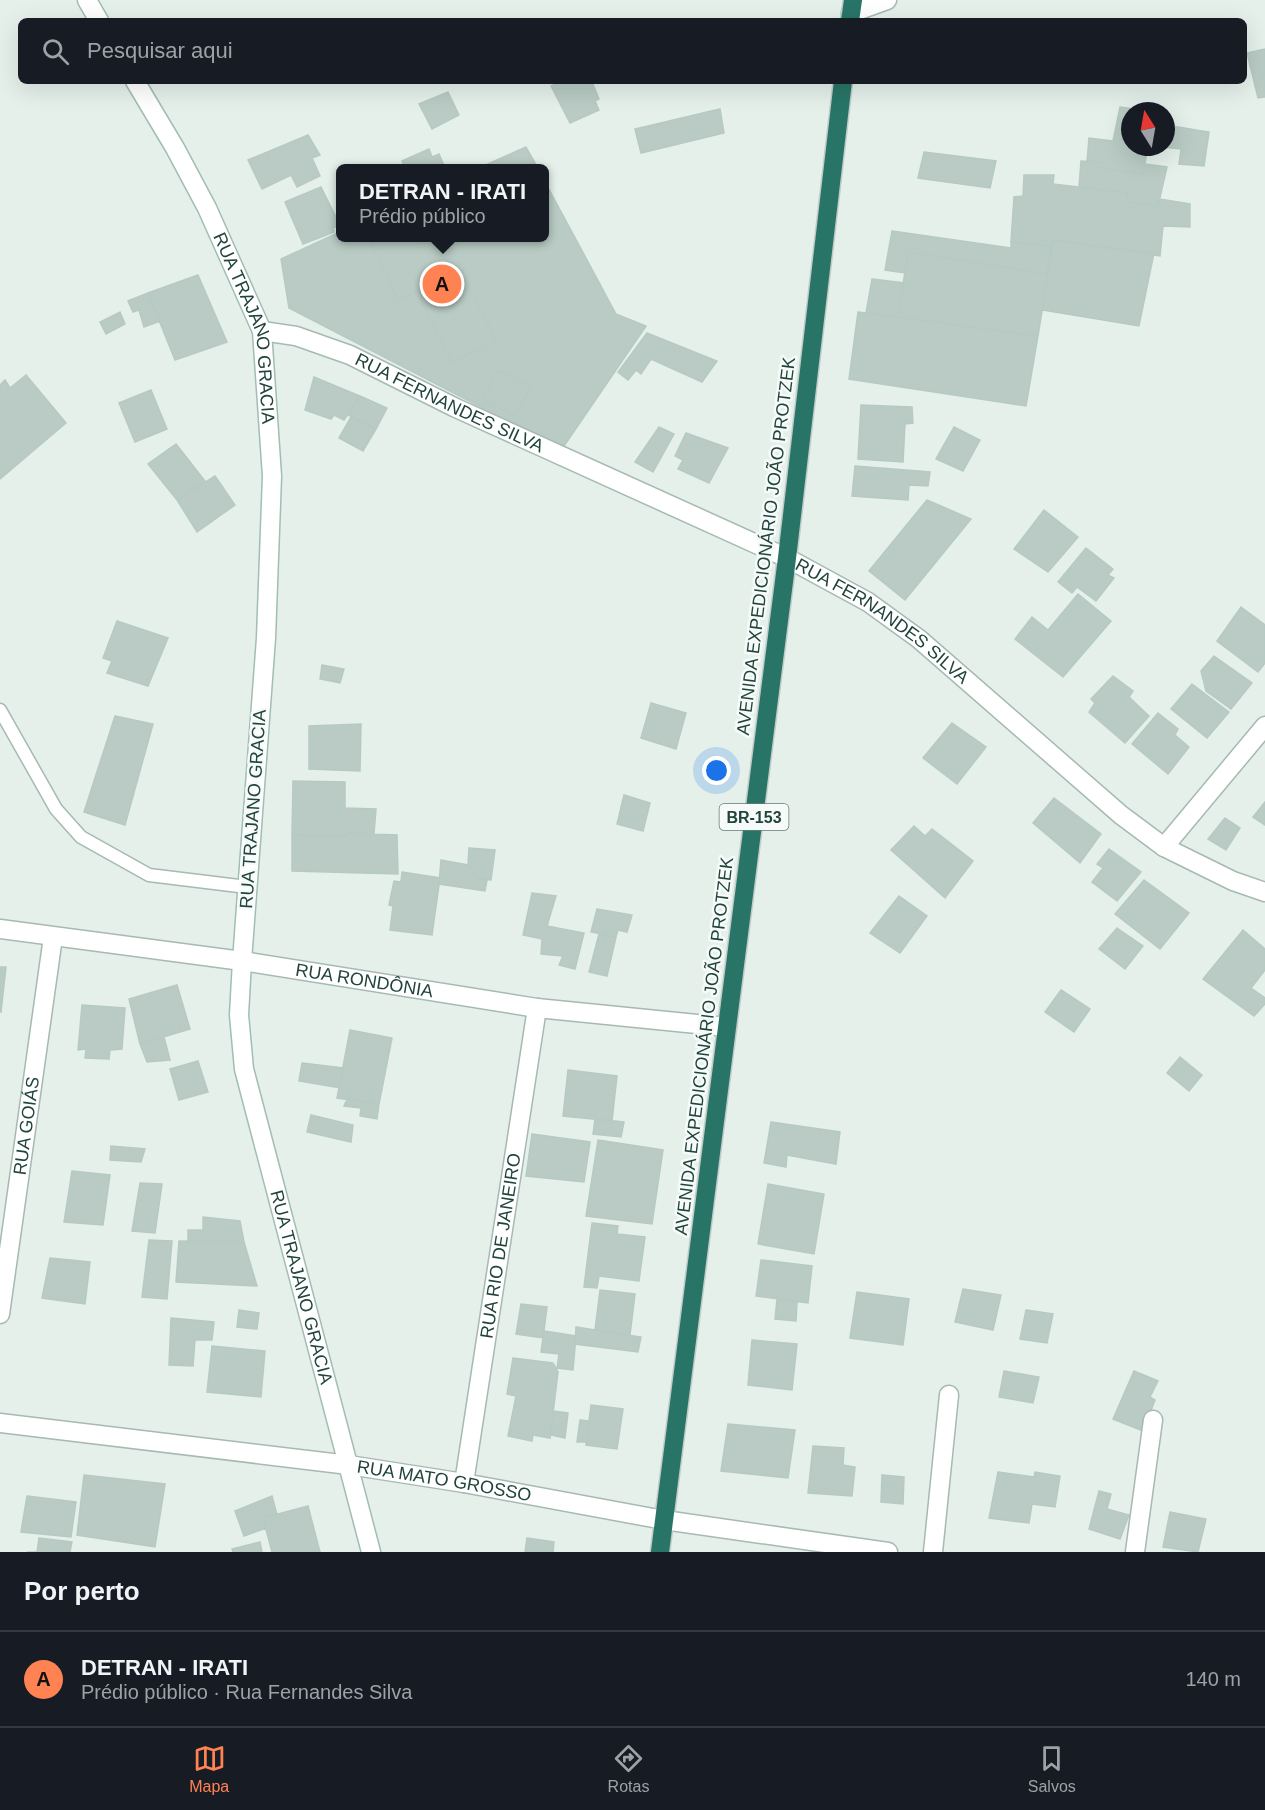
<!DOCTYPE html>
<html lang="pt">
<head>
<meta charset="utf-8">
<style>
	:root { --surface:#171b24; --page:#20242c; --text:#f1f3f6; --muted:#9ea1a6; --line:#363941; --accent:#ff8253 }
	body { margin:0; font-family:Arial,sans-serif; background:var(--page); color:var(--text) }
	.compass { position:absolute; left:1121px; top:102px; width:54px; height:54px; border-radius:50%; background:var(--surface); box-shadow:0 6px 24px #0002; rotate:349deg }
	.you { position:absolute; left:717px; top:771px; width:21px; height:21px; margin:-15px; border:4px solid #fff; border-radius:50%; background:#1a73e8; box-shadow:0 0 0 9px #1a73e833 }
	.badge { display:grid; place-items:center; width:39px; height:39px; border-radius:50%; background:var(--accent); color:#111; font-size:20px; font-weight:700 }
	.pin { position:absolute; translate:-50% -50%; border:3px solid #fff; box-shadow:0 2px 6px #0006 }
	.popup { position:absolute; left:336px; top:164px; width:213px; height:78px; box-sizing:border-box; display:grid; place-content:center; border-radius:9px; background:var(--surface); filter:drop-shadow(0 2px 4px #0005); font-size:20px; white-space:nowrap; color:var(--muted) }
	.popup b { font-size:22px; color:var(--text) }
	.popup::after { content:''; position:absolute; left:50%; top:100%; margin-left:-12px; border:12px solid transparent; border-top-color:var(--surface) }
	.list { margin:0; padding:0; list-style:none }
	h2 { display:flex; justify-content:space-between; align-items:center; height:78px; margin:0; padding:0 24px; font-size:26px }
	h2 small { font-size:20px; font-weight:400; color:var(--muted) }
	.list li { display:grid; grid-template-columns:39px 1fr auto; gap:18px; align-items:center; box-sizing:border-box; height:96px; padding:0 24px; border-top:2px solid var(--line) }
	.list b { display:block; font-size:22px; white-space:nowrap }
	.list p { margin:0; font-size:20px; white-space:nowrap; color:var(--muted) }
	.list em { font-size:20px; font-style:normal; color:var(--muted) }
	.icon { flex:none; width:33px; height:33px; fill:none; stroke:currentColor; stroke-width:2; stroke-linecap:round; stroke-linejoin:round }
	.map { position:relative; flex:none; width:1265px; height:1552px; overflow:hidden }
	.search { position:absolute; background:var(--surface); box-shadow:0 6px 24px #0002; left:18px; right:18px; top:18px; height:66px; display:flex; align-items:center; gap:15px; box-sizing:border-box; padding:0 21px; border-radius:9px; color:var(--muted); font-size:22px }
	.sheet { height:174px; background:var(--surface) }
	nav { display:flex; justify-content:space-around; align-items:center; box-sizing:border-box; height:84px; border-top:2px solid var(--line); background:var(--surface); font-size:16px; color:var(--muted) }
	nav a { display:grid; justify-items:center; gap:3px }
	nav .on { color:var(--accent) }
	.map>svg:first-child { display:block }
</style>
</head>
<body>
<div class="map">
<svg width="1265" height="1552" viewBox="0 0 1265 1552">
	<rect width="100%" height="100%" fill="#e5f0eb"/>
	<path fill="#b9cbc4" stroke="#b6cac2" stroke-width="1.5" d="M1265 49V97L1258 98 1247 53Z
		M563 81H584L586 85 592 82 599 99 595 101 599 110 570 123 551 86Z
		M448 92 459 115 432 129 419 104Z
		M1120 107 1147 111H1130V147H1148L1143 174 1104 169V163L1087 161 1089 138 1113 141Z
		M720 109 724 133 641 153 635 129Z
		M1166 125 1209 132 1204 166 1179 164 1181 149 1163 147H1166Z
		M308 135 320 155 312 158 320 176 297 187 291 175 262 189 248 160Z
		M526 147 538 168H479Z
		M429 149 432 157 439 154 445 168H405L402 161Z
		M924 152 996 161 990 188 918 178Z
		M1081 161 1104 163V169L1143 174 1146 164 1167 167 1158 206 1127 202 1128 193 1079 187Z
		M1024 175H1054L1053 184 1128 193 1127 202 1158 206 1160 199 1190 204V227L1163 226 1160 256 1052 240V246L1011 242 1014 197 1023 196Z
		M544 180 616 314 646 326 562 449 289 308 281 259 340 232V238H544Z
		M321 187 340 225 333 228 334 232 303 244 285 202Z
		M892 231 1011 248V242L1052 246 1048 274 908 252 905 273 885 270Z
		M369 238H421L440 281 398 300Z
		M1052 240 1154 253 1139 326 1042 310Z
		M908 252 1048 274 1038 336 898 317Z
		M198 275 227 342 175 360 148 293Z
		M463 277 497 341 452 362 419 297Z
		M872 279 904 283 898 317 866 313Z
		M148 293 160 321 144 327 139 310 133 312 128 301Z
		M120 312 125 324 106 334 100 322Z
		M858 312 1038 336 1026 406 849 379Z
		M647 333 717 361 702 382 651 359 641 374 636 370 628 380 618 372Z
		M498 371 531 386 515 416 482 400Z
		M26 375 66 423 0 479V385L5 380 10 388Z
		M314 377 360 396 344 420 334 415 331 419 305 410Z
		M151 390 167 429 135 442 119 403Z
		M360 396 387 408 376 429 348 415Z
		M861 405 912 407 913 423 905 424 903 462 858 459Z
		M351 417 376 429 363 451 339 438Z
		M659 427 674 434 653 472 635 462Z
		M954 427 980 440 963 471 936 459Z
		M686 433 728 448 709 483 678 469 683 460 675 456Z
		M176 444 205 481 177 500 148 464Z
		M855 466 930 472 928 486 909 485 908 500 852 496Z
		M215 476 235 505 197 532 177 500Z
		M927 500 971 519 905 600 869 571Z
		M1044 510 1078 537 1048 572 1014 549Z
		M1086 548 1113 569 1108 575 1114 578 1096 601 1077 587 1072 593 1058 582Z
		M1078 594 1111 621 1063 677 1015 639 1032 617 1048 630Z
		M1241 607 1265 625V663L1258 672 1217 641Z
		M117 621 168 638 148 686 107 673 112 661 103 658Z
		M1214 656 1252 683 1231 709 1206 691 1201 671Z
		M322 665 344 669 340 683 320 679Z
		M1113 676 1133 691 1129 697 1149 716 1125 743 1089 712 1095 703 1091 699Z
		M1192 684 1229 712 1207 738 1171 709Z
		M651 703 686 713 676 749 641 738Z
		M1158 713 1178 729 1175 735 1189 747 1168 774 1132 744Z
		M115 716 153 724 125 825 84 812Z
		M952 723 986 747 957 784 923 758Z
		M361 724 360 771 309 769V726Z
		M293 781 345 782V808L376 809 374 834 348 833V836L292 835Z
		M624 795 650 803 643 831 617 824Z
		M1054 798 1101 834 1080 863 1033 823Z
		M1265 802V825L1253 817Z
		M1225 818 1240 828 1226 850 1208 839Z
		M914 826 925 836 932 829 973 861 945 898 891 850Z
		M348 833 397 835 398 874 292 871V835L348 836Z
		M469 848 495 850 491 880 479 879 468 865Z
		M1109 849 1141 872 1117 901 1092 882 1103 868 1097 864Z
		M441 860 468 865 479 879 487 880 485 891 439 884Z
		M402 872 440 878 432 935 390 930 393 906 389 905 394 881 401 882Z
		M1144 880 1189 913 1160 949 1115 914Z
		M532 893 556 896 547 926 584 933 575 969 559 965 563 956 541 954 542 939 523 935Z
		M899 896 927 916 900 953 870 933Z
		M597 909 632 915 627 932 618 930 616 937 591 932Z
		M1117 928 1143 946 1125 969 1099 949Z
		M1243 930 1265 949V970L1251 988 1265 998V1004L1254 1016 1203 979Z
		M599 934 616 937 607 976 589 972Z
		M0 967H6L1 1012 0 1011Z
		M177 985 190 1029 140 1044 129 999Z
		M1061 990 1090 1009 1074 1032 1045 1012Z
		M82 1005 125 1008 122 1049 110 1050 109 1059 85 1058 86 1049 78 1050Z
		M350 1030 392 1038 379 1104 337 1098Z
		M164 1037 170 1060 147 1062 140 1044Z
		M1180 1057 1202 1075 1189 1091 1167 1073Z
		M198 1061 208 1092 179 1100 170 1069Z
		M302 1063 343 1068 340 1088 299 1081Z
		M568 1070 617 1076 612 1121 563 1116Z
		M347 1099 379 1104 377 1119 360 1116 361 1108 344 1106Z
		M311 1115 353 1125 351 1142 307 1132Z
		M595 1119 624 1122 621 1137 593 1134Z
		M771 1122 840 1132 836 1164 787 1155 786 1167 764 1163Z
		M532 1134 590 1142 584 1182 526 1176Z
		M598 1140 663 1150 652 1224 586 1216Z
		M111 1146 145 1149 141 1162 110 1160Z
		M72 1171 110 1175 103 1225 64 1222Z
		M140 1183 162 1184 155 1233 132 1231Z
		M768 1184 824 1194 814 1254 758 1244Z
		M203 1217 240 1221 244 1242 188 1241V1230H203Z
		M592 1223 618 1226 617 1234 645 1237 639 1281 599 1276 597 1288 584 1287Z
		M149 1240 172 1241 167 1299 142 1297Z
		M179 1241 244 1242 257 1286 176 1282Z
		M50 1258 90 1262 85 1304 42 1298Z
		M761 1260 812 1266 808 1303 756 1296Z
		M963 1289 1001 1295 993 1330 955 1322Z
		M600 1290 635 1294 630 1335 595 1330Z
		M857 1292 909 1299 903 1345 850 1338Z
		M777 1299 797 1302 796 1321 775 1319Z
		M521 1304 547 1307 543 1338 516 1334Z
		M239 1310 259 1313 257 1329 237 1327Z
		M1026 1310 1053 1314 1047 1343 1020 1339Z
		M171 1318 214 1322 212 1340H195L193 1366 169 1365Z
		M576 1327 641 1337 638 1352 575 1344Z
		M544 1331 576 1336 573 1370 557 1368 559 1354 541 1352Z
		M752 1340 797 1344 792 1390 748 1385Z
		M212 1346 265 1351 261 1397 207 1392Z
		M513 1358 553 1363 558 1372 550 1438 533 1435 532 1441 508 1436 516 1396 507 1394Z
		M1004 1371 1039 1377 1033 1403 999 1397Z
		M1134 1371 1158 1381 1150 1397 1155 1400 1143 1431 1113 1419Z
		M591 1405 623 1409 617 1449 586 1445Z
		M553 1411 568 1413 565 1438 551 1435Z
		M580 1420 589 1421 586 1442H577Z
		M728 1424 795 1430 788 1478 721 1471Z
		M813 1446 844 1448 843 1465 855 1467 852 1496 808 1493Z
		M998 1472 1034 1477 1035 1472 1060 1476 1055 1507 1032 1504 1029 1523 989 1518Z
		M84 1475 165 1484 155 1547 77 1535Z
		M882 1475 904 1477 903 1504 881 1502Z
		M1099 1491 1111 1494 1107 1509 1129 1515 1120 1539 1089 1529Z
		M27 1496 76 1502 71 1537 21 1532Z
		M272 1496 277 1515 263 1518 266 1528 244 1536 235 1511Z
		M308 1506 320 1552H272L263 1518Z
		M1170 1512 1206 1519 1198 1552 1163 1547Z
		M39 1538 72 1542 70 1552H27H37Z
		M527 1538 554 1542 553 1552H525Z
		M260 1542 262 1552H233L232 1549Z"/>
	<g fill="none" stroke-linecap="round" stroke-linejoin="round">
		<g stroke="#a6b9b3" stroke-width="15">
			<path id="lane" d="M0 710 56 809 81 837 149 875 247 887"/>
		</g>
		<g stroke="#a6b9b3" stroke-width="21">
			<g id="street">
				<path d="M851 13 887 0"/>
				<path id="s1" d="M262 331 296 336 350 355 456 408 787 558 868 602 919 639 1121 815 1164 847 1233 881 1265 892"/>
				<path d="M1164 847 1265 726"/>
				<path id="s2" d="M0 929 242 961 537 1008 727 1027"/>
				<path id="s3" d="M0 1314 53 937"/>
				<path id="s4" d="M0 1423 349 1465 464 1483 664 1520 888 1552"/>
				<path id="s5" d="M464 1483 537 1008"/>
				<path d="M933 1552 949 1395"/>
				<path d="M1135 1552 1153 1420"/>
			</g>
		</g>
		<g stroke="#a1bdb4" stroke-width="21">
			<g id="secondary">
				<path d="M87 0 99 21"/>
				<path id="s6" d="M135 81 175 148 207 208 262 331 272 476 266 638 242 961 239 1015 244 1069 371 1552"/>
			</g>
		</g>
		<g stroke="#c1cbc8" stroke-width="21">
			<path id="highway" d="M850 21 853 0
				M660 1552 787 558 843 81"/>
		</g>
		<use href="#lane" stroke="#fff" stroke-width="12"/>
		<use href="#street" stroke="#fff" stroke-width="18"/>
		<use href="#secondary" stroke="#fff" stroke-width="18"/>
		<use href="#highway" stroke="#287567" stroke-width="18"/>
	</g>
	<g text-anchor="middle" stroke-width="5" stroke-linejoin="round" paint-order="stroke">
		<rect fill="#f6fbf9" stroke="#617b75" stroke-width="1.5" x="719.5" y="804" width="69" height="26" rx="4.5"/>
		<g font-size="16" font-weight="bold" fill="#21443c">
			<text x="754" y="823">BR-153</text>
		</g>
		<g font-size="18" fill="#21443c" stroke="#f6fbf9">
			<text dy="6" stroke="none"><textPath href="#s6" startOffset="274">RUA TRAJANO GRACIA</textPath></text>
			<text dy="6" stroke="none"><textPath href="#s1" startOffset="202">RUA FERNANDES SILVA</textPath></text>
			<text transform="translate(766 546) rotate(-83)" y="6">AVENIDA EXPEDICIONÁRIO JOÃO PROTZEK</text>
			<text dy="6" stroke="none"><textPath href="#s1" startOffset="688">RUA FERNANDES SILVA</textPath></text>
			<text transform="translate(253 809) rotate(-86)" y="6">RUA TRAJANO GRACIA</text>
			<text dy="6" stroke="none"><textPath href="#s2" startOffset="368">RUA RONDÔNIA</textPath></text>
			<text transform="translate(704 1046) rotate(-83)" y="6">AVENIDA EXPEDICIONÁRIO JOÃO PROTZEK</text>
			<text dy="6" stroke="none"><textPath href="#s3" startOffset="190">RUA GOIÁS</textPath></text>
			<text dy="6" stroke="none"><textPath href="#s5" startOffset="240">RUA RIO DE JANEIRO</textPath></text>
			<text dy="6" stroke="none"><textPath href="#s6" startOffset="1246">RUA TRAJANO GRACIA</textPath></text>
			<text dy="6" stroke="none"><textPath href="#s4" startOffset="448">RUA MATO GROSSO</textPath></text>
		</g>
	</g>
</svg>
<svg class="compass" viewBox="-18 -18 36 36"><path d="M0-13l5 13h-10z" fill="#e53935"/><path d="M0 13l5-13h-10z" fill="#9ea1a6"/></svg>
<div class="you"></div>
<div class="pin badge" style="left:442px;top:284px">A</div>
<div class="popup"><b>DETRAN - IRATI</b>Prédio público</div>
<div class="search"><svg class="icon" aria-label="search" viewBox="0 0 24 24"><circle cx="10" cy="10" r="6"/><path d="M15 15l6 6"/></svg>Pesquisar aqui</div>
</div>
<section class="sheet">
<h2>Por perto<small></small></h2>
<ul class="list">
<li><span class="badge">A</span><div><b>DETRAN - IRATI</b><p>Prédio público · Rua Fernandes Silva</p></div><em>140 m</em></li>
</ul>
</section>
<nav>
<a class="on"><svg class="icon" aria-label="map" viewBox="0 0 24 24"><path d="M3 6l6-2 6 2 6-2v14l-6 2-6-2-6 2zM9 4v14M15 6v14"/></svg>Mapa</a>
<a><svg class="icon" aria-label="directions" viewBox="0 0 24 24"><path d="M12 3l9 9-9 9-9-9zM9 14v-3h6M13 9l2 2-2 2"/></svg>Rotas</a>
<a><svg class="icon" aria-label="saved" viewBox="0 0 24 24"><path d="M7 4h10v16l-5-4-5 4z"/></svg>Salvos</a>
</nav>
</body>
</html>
